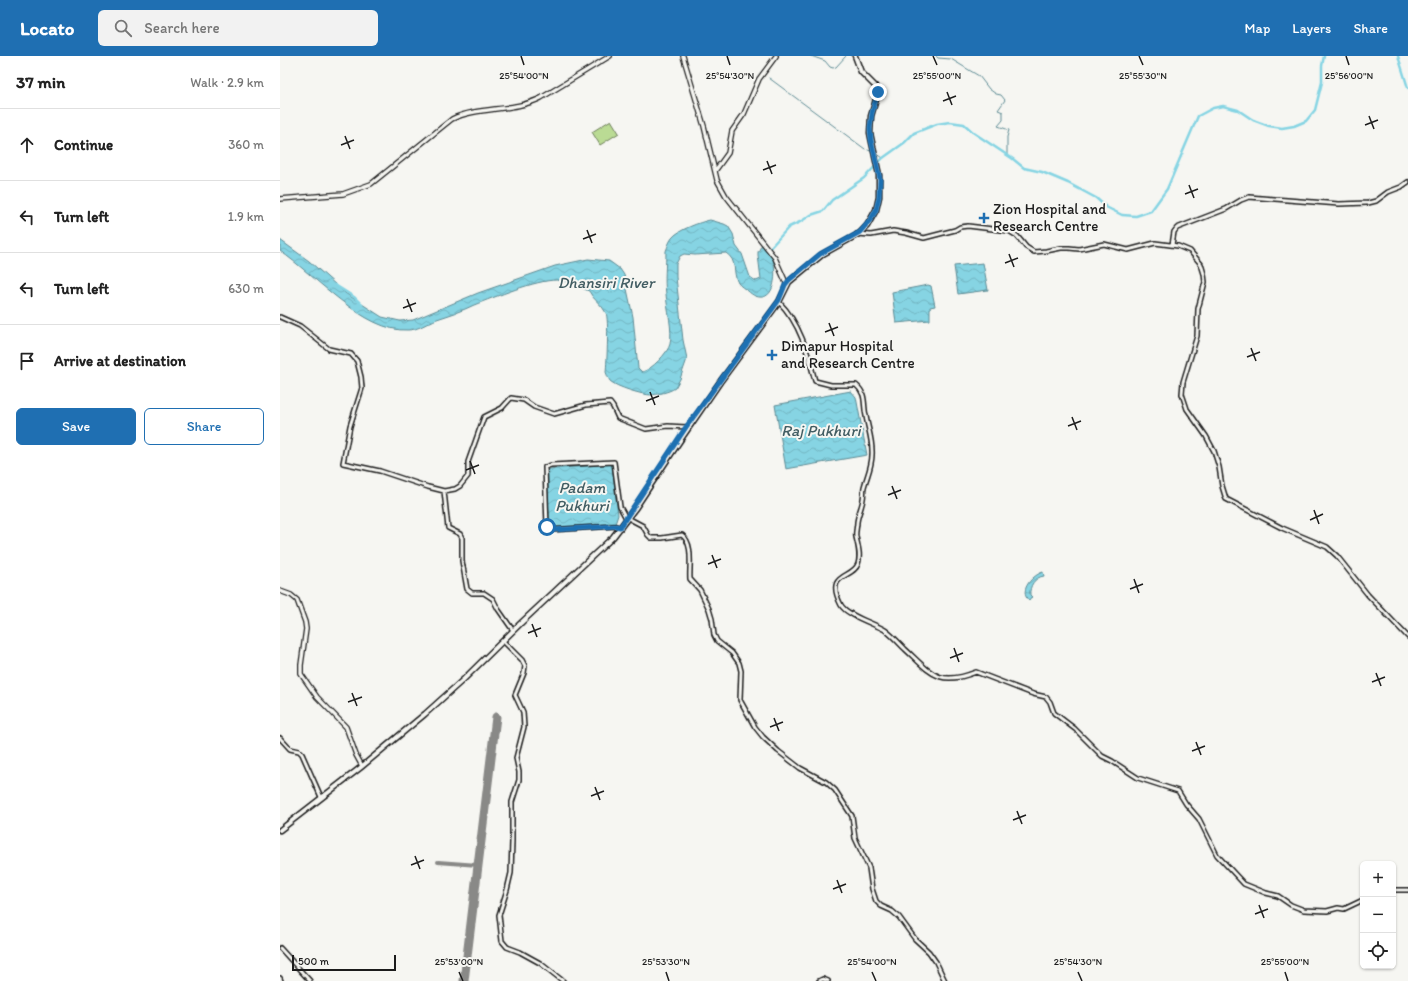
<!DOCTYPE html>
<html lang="en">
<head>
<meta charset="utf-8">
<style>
	:root { --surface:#fff; --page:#f2f2f2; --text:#222; --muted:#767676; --line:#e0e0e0; --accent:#1f6fb2 }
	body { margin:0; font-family:Itim,sans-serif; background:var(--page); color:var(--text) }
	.controls { position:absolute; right:12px; bottom:12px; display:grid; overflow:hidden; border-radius:6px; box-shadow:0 1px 3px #0004 }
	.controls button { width:36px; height:36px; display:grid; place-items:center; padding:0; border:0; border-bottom:1px solid var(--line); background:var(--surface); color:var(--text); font:20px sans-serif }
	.scale { position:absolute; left:12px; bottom:10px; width:104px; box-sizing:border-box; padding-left:4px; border:2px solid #1c1c1c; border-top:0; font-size:11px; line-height:14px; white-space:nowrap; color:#1c1c1c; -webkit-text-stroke:3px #f6f6f2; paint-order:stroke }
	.stop { position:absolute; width:12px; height:12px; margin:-9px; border:3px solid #1f6fb2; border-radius:50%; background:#fff }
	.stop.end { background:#1f6fb2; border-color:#fff; box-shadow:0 1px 4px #0008 }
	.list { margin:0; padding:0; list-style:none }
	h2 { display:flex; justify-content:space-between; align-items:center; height:52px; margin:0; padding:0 16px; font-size:17px }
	h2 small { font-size:13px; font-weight:400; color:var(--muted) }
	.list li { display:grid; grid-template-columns:26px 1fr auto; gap:12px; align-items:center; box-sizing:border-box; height:72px; padding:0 16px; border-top:1px solid var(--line) }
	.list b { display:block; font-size:15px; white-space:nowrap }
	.list em { font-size:13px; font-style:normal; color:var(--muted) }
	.actions { display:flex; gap:8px; padding:12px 16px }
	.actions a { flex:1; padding:9px 0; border:1px solid var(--accent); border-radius:6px; text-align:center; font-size:14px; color:var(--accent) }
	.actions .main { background:var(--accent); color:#fff }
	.icon { flex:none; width:22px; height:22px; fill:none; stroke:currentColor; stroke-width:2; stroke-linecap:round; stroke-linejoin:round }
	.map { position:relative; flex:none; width:1128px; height:925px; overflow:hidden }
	header { display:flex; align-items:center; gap:24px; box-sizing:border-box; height:56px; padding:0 20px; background:var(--accent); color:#fff }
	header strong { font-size:19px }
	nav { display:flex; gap:22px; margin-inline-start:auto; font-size:14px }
	.search { width:280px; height:36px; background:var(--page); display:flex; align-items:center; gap:10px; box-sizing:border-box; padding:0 14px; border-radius:6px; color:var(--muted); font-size:15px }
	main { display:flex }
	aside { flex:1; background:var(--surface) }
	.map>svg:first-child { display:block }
</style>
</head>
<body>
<header>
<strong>Locato</strong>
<div class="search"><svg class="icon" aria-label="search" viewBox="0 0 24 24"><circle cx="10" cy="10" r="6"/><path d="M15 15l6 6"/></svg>Search here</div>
<nav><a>Map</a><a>Layers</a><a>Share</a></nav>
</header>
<main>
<aside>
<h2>37 min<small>Walk · 2.9 km</small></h2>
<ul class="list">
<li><svg class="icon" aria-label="ahead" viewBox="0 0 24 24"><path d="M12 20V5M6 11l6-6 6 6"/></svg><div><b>Continue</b></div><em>360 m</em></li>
<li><svg class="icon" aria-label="left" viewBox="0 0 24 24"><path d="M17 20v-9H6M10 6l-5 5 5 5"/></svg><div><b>Turn left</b></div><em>1.9 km</em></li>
<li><svg class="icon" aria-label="left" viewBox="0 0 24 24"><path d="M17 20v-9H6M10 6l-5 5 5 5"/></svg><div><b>Turn left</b></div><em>630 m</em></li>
<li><svg class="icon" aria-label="arrive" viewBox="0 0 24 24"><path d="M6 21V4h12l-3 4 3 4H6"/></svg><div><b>Arrive at destination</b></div></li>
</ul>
<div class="actions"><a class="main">Save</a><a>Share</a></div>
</aside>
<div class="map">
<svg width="1128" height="925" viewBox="0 0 1128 925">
	<defs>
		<pattern id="water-waves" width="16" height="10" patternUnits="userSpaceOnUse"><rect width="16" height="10" fill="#86d4e3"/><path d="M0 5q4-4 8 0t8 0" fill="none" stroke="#73b5c2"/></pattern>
	</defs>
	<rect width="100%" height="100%" fill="#f6f6f2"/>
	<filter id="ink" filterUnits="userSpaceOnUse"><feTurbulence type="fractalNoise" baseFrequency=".025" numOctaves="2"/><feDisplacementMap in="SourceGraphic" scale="8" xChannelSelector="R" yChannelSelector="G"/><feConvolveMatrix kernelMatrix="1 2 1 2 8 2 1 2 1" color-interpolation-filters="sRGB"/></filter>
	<g filter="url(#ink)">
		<path fill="#badb94" stroke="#6b7c58" d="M331 64 339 77 320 89 312 76Z"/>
		<path fill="url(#water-waves)" stroke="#5c8a93" d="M430 164 444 168 448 170 453 178 456 190 462 198 470 221 476 225 481 223 478 199V196L482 188C485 192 490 197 492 201 497 212 497 248 475 240 473 239 470 237 468 235 465 233 460 230 458 227 452 216 458 205 446 197L415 199 404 198 400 200 396 208V221L403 284 407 303 400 323 395 332C389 336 379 338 371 339 363 339 336 331 330 325 328 322 327 319 326 316 327 306 329 263 326 257 322 248 313 244 309 235 299 231 288 225 277 224 255 224 215 241 194 249 182 255 169 259 157 263 147 267 138 274 128 274 85 277 34 218 0 195V184L29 205 65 237 102 261 120 265 133 264 198 237 275 210 308 203 329 205 340 213 344 219 353 261 358 312 362 316C371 314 388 297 390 288 393 274 387 253 386 238 384 224 386 209 386 195 388 190 389 186 392 182 398 174 420 166 430 164Z
			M703 207 708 234 678 238 674 210Z
			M648 229 651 230 655 250 650 251V264L616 267 612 236Z
			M571 335 576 341 587 399 506 413 495 349Z
			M332 408 338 459 335 468 272 472 269 469 267 416 269 413Z
			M763 516 764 520C755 521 749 530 750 539L752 541 749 545C738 534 753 519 763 516Z"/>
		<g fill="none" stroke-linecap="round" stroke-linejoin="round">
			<path stroke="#5c8a93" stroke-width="1" d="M531 0 545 5 550 11 553 12 556 11 566 0
				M656 0 658 2 671 3 689 14 699 20 709 33 716 38 721 39 725 44 718 54 723 56V64L718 70 729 74 727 81V99
				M489 22 585 93
				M588 94 593 96
				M596 97 603 102"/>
			<path stroke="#86d4e3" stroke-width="2.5" d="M1118 0 1128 32
				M488 194 509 171 520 166 531 159 543 155 552 144 584 122 603 102 624 87 634 77 657 68 670 66 684 68 694 77 733 103 744 112 762 116 788 127 816 142 826 151 842 159 856 160 871 155 887 133 918 60 933 52 943 50 958 54 973 64 989 70 1002 72 1014 70 1026 65 1035 54 1042 26V10L1044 0
				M55 229 74 241 82 249"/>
			<path stroke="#898987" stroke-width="4" d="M158 806 198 809"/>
			<path stroke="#898987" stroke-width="9" d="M184 925 216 661"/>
			<g stroke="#1c1c1c" stroke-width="6">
				<path id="tertiary" d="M577 178 591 179 613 175 626 177 644 182 675 174 680 171 688 170 729 175 737 180 746 191 754 196 766 195 781 192H789L799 193 824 188 848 194 875 187 898 190 910 195 921 208 924 218 925 226 918 253 917 280 903 326 902 338 907 353 926 380 934 395 939 411 942 430 946 443 1002 472 1047 491 1057 500 1088 539 1128 581
					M892 189 894 176 897 172 946 153 961 144 969 141 1059 148 1088 147 1096 145 1108 136 1121 131 1128 126
					M499 246C520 267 528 297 535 325L551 329H576C587 338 583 348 586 360 588 373 593 385 592 399 592 410 587 420 584 431 583 435 584 439 583 443 582 451 578 458 577 466 577 471 575 477 576 481 578 490 581 499 578 508 573 523 544 516 561 549 566 559 595 568 605 574 612 579 619 587 625 593 651 617 658 631 696 616L753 638 766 641 770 646 774 657 795 673 822 700 832 705 858 722 898 735 906 748 919 763 937 799 964 828 986 837 998 840 1011 849 1024 854 1047 855 1058 852 1064 853 1083 844
					M0 261 20 270 49 293 71 298 77 305 81 321 82 332 70 370 63 407 100 415 148 431 164 435 175 433 180 430 188 420V406L204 361 222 352 231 342 244 344 254 351 274 358 306 349 330 347 333 351 338 362 366 373 388 370 406 371
					M164 435 168 472 180 478 182 482V505L187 533 192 537H204L213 543 218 553 232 573
					M348 462 363 470 368 479 371 482H382L402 479C414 488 409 511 410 523L420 534 429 553 432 563 434 579 437 585 452 597 459 607 461 615 460 644 475 671 483 681 498 695 520 712 546 726 555 734 572 760 575 782 589 812 592 833 596 845 601 850 612 855 619 861 635 883 649 896 656 906 665 925
					M341 472 336 470 269 474 267 471 265 411 271 409 334 406 340 451 346 462
					M223 585 242 604 245 610 244 617 235 639 243 656 244 671 236 702 239 716V724L232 746V785L231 817 227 834 219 859 222 885 227 891 240 896 260 907 283 925
					M0 682 10 693 19 695 22 698 41 741
					M1113 834H1128
					M0 892 30 925
					M0 922 1 925
					M539 925 543 923 548 925"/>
			</g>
			<g stroke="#1c1c1c" stroke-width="6">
				<path id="secondary" d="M403 0 424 70 437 124 446 140 495 202 507 229
					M435 115 448 97 452 75 464 58 479 23 496 0
					M0 143 63 138 91 128 172 63C200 50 233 56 261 42L330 0
					M0 535 11 539 17 544 25 566 26 573 21 609V618L37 641 66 671 76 699 82 710"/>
			</g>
			<g stroke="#1c1c1c" stroke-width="7">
				<path id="primary" d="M0 774 80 712 145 658 184 623 242 566 333 481 356 451 401 383 440 326 499 246 509 226 543 198 579 178 587 170 596 154 599 141V119L590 77 591 60 598 37 595 30 581 16 575 0"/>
			</g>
			<use href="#tertiary" stroke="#f6f6f2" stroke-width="3"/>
			<use href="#secondary" stroke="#f6f6f2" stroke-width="3.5"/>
			<use href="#primary" stroke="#f6f6f2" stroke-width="4"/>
		</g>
	</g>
	<g fill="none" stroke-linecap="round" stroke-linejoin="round" filter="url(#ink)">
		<path stroke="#1f6fb2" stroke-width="5" d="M267 471 269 474H272L336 470 340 471 406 371 499 244 505 229 509 224 540 198 580 176 591 163 596 154 599 141 600 123 591 84 590 72 592 57 598 36"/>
	</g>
	<path fill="none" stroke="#1c1c1c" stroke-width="1.5" d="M241 0 244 9M447 0 450 9M653 0 657 9M859 0 863 9M1066 0 1069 9M667 36 672 49M663 45 676 40M1089 60 1094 73M1085 69 1098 64M65 80 70 93M61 89 74 84M487 105 492 118M483 114 496 109M909 129 914 142M905 138 918 133M307 174 312 187M303 183 316 178M729 198 734 211M725 207 738 202M127 243 132 256M123 252 136 247M549 267 554 280M545 276 558 271M971 292 976 305M967 301 980 296M370 336 375 349M366 345 379 340M792 361 797 374M788 370 801 365M190 405 195 418M186 414 199 409M612 430 617 443M608 439 621 434M1034 454 1039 468M1030 464 1043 458M432 499 437 512M428 508 441 503M854 523 859 537M850 533 863 528M252 568 257 581M248 577 261 572M674 592 679 606M670 602 683 597M1096 617 1101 630M1092 626 1105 621M72 637 77 650M68 646 82 641M494 662 499 675M490 671 503 666M916 686 921 699M912 695 925 690M315 731 320 744M311 740 324 735M737 755 742 768M733 764 746 759M135 800 140 813M131 809 144 804M557 824 562 837M553 833 566 828M979 849 984 862M975 858 988 853M179 916 183 925M386 916 389 925M592 916 596 925M798 916 802 925M1005 916 1008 925"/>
	<g fill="#1f6fb2" stroke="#f6f6f2" stroke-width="1.5">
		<path d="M702 156h4v4h4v4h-4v4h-4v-4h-4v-4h4z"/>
		<path d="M490 293h4v4h4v4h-4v4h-4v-4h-4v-4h4z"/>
	</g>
	<g text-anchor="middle" stroke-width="4" stroke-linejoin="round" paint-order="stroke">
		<g font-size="15" fill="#1c1c1c" stroke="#f6f6f2" text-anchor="start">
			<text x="713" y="158">Zion Hospital and<tspan x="713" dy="17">Research Centre</tspan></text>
			<text x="501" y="295">Dimapur Hospital<tspan x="501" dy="17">and Research Centre</tspan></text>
		</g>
		<g font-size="16" font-style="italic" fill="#415c62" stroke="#f6f6f2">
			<text x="326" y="232">Dhansiri River</text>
			<text x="541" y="380">Raj Pukhuri</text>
			<text x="302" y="437">Padam<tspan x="302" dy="18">Pukhuri</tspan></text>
		</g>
	</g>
	<g font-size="10" text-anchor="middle" fill="#1c1c1c" stroke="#f6f6f2" stroke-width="4" stroke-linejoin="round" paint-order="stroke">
		<text x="863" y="23">25°55'30"N</text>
		<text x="244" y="23">25°54'00"N</text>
		<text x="450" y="23">25°54'30"N</text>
		<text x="657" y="23">25°55'00"N</text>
		<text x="1069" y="23">25°56'00"N</text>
		<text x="179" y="909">25°53'00"N</text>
		<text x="386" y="909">25°53'30"N</text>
		<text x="592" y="909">25°54'00"N</text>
		<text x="798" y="909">25°54'30"N</text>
		<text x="1005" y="909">25°55'00"N</text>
	</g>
</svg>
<div class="controls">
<button>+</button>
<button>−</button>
<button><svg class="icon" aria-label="locate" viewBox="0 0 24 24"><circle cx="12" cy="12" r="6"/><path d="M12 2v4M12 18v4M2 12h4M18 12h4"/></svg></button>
</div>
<div class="scale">500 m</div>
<div class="stop" style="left:267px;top:471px"></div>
<div class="stop end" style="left:598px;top:36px"></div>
</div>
</main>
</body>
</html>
